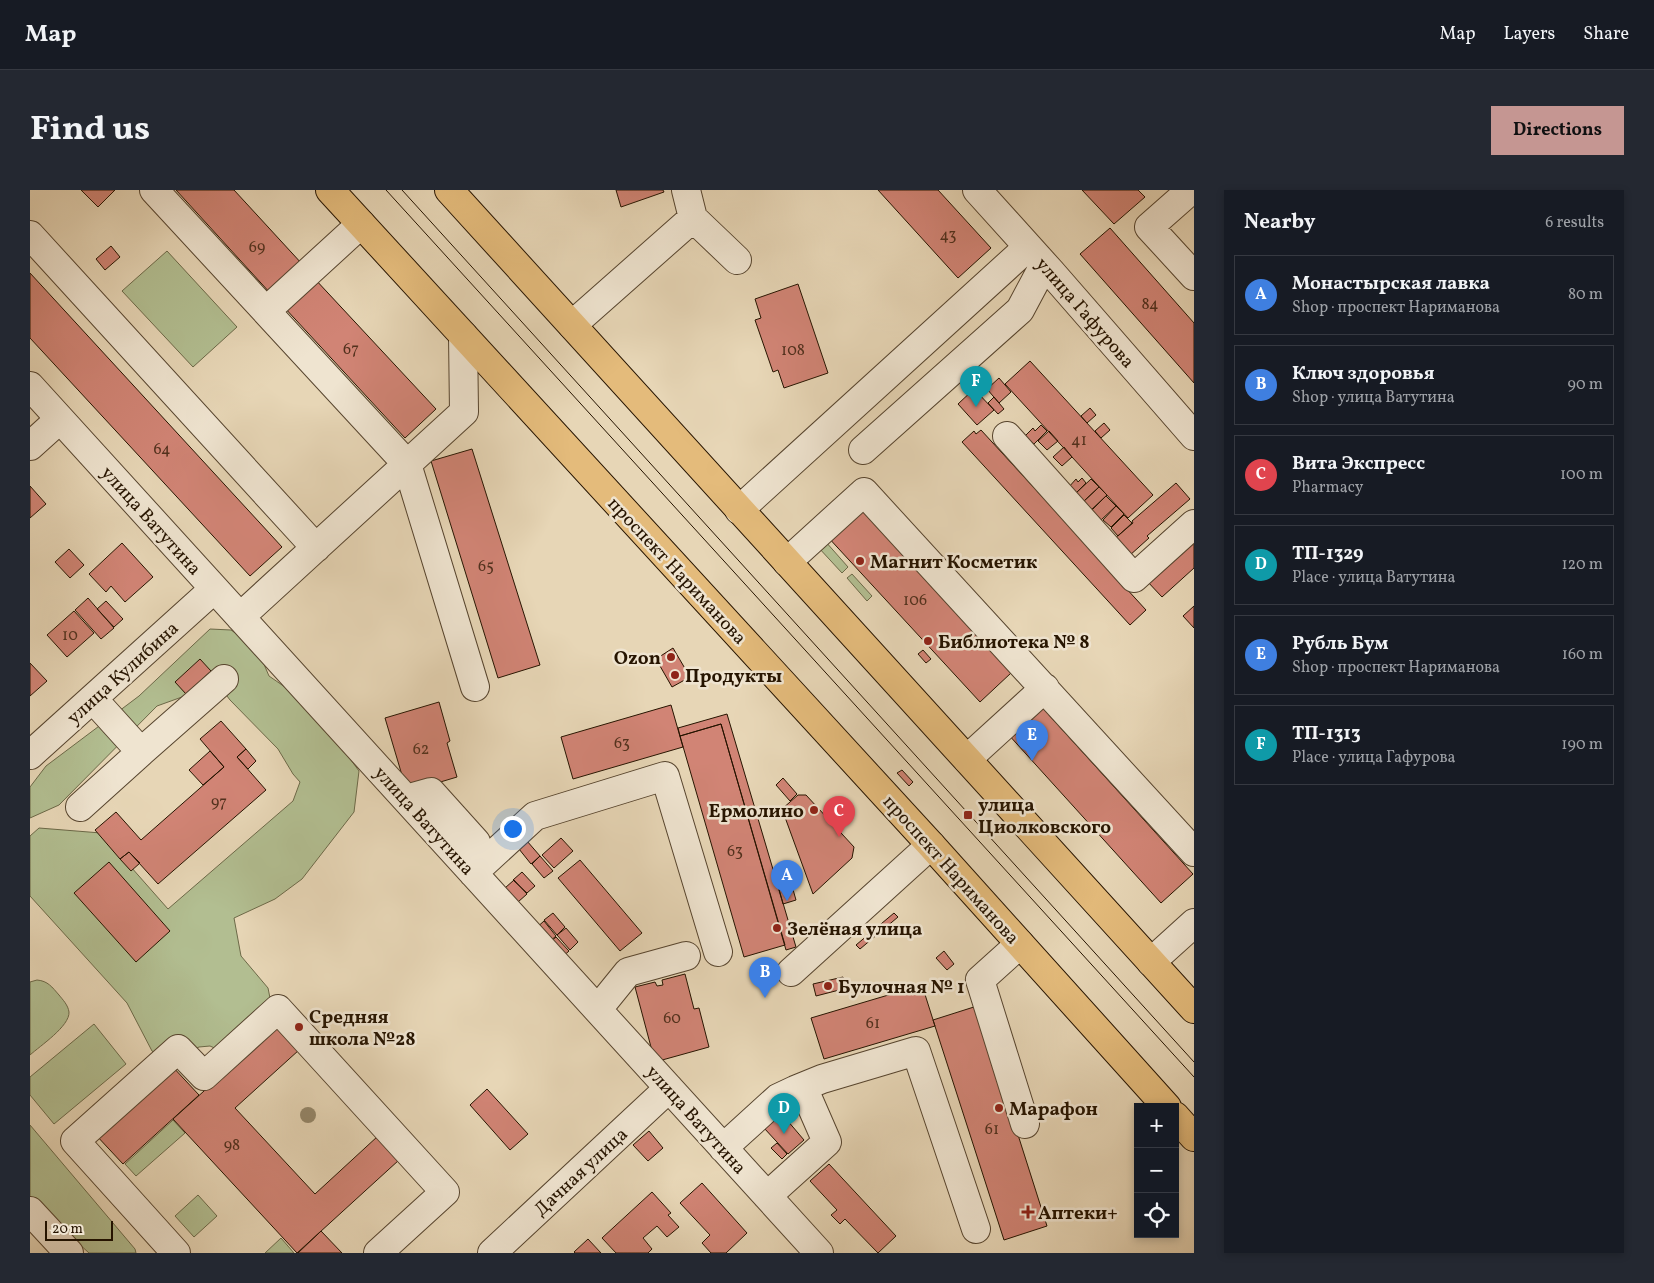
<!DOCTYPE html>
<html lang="en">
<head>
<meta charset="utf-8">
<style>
	:root { --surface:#171b24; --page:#242831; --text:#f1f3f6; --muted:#9ea1a6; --line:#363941; --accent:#c59692 }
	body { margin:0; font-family:Vollkorn,serif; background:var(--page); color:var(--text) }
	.controls { position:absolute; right:15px; bottom:15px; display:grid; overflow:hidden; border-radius:0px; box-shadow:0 2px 8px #0003 }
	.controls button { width:45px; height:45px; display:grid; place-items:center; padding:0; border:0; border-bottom:1px solid var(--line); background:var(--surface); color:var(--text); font:25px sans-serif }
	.scale { position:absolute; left:15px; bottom:12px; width:68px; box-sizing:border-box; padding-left:5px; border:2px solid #261400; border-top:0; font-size:14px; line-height:18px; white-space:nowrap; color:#261400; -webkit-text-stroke:4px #efe4d0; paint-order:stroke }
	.you { position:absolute; left:482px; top:638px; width:18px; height:18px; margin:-12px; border:4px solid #fff; border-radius:50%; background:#1a73e8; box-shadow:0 0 0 8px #1a73e833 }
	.badge { display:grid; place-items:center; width:32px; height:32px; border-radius:50%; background:var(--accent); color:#fff; font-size:16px; font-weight:700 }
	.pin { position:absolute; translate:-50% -41px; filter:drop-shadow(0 1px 2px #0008) }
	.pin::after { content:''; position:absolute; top:26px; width:18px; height:15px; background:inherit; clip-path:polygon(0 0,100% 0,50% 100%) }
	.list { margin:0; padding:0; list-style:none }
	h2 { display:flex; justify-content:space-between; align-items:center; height:65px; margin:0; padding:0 20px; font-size:21px }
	h2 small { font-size:16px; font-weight:400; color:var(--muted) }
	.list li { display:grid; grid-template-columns:32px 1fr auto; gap:15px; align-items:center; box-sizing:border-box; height:80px; margin:0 10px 10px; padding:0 10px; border:1px solid var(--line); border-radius:0px }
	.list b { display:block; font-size:19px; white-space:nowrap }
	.list p { margin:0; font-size:16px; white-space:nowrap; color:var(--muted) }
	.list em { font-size:16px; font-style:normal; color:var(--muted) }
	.icon { flex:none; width:28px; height:28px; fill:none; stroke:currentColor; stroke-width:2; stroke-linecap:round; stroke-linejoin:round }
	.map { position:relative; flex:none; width:1164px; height:1063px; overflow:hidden; border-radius:0px }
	header { display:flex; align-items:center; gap:30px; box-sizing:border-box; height:70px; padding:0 25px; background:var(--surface); border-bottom:1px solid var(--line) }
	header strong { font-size:24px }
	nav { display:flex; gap:28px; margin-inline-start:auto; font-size:18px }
	.intro { display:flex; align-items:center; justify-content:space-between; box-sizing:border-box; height:120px; padding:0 30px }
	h1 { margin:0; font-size:35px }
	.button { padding:12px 22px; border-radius:0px; background:var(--accent); color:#111; font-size:18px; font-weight:700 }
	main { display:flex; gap:30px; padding:0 30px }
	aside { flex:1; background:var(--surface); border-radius:0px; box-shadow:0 2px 8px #0003 }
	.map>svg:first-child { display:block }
</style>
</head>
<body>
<header>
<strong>Map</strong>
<nav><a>Map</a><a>Layers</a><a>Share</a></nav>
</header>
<div class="intro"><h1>Find us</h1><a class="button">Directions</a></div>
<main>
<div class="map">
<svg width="1164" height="1063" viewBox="0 0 1164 1063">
	<rect width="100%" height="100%" fill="#e7d6b6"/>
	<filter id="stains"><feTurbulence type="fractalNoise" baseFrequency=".004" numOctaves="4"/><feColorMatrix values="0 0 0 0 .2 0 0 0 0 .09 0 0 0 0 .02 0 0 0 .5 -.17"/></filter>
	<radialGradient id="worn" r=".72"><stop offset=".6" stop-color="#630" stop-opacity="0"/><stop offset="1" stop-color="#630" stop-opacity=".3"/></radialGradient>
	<path fill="#b2be91" stroke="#6c6948" d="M137 61 207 137 163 177 92 101Z
		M795 351 818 377 812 383 788 357Z
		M822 384 842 406 837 411 817 388Z
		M180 439 201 440 227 458 239 486 281 515 329 581 324 622 272 689 245 709 204 728 211 766 238 798 242 818 200 865 180 856 169 857 151 866 130 867 122 861 97 813 0 706V646L9 638 71 643 138 719 263 611 270 592 263 584 248 559 200 510 188 494 127 516 29 615 0 628V597L16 576 109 506Z
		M7 790C18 791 22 797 29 805 33 810 38 815 39 822 40 836 10 856 0 865V792Z
		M64 834 96 874 24 934 0 905V887Z
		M143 930 155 943 106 986 95 974Z
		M0 935 105 1059 106 1063H59L0 1009Z
		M168 1005 187 1026 164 1047 145 1026Z
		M251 1048 264 1063H235Z"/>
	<path fill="#d18475" stroke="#261400" d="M51 0H85L68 17Z
		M146 0H204L273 75 241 104Z
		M586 0H633L634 2 591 17Z
		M848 0H908L961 58 928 88Z
		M1052 0H1108L1115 7 1084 34Z
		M1080 38 1164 133V193L1050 64Z
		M81 56 90 67 75 80 66 69Z
		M0 83 252 357 220 386 0 148Z
		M284 88 406 219 375 248 253 116Z
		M768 94 798 183 754 198 748 180 743 182 725 130 731 128 725 109Z
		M1000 171 1123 305 1098 328 975 194Z
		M969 188 981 202 969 213 957 199Z
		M944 199 964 220 947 235 928 214Z
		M964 207 974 219 968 224 958 213Z
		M1060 218 1066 225 1057 233 1051 226Z
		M1074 233 1080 240 1071 248 1065 241Z
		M1011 235 1017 241 1004 254 995 246 1003 238 1005 241Z
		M951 240 1116 420 1100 435 932 252 944 241 946 244Z
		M1019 241 1028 251 1017 260 1008 251Z
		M1034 257 1042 267 1032 276 1023 267Z
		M442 259 510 475 468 488 401 271Z
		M1052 288 1056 293 1045 304 1038 298 1046 289 1048 292Z
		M1061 289 1069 297 1053 312 1045 304Z
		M1146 293 1160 309 1117 346 1119 348 1099 366 1084 349 1103 333 1102 331Z
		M0 296 16 314 0 328Z
		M1069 297 1077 305 1061 320 1053 312Z
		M1076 306 1086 316 1071 330 1062 320Z
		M828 316 981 483 950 512 796 345Z
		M1086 316 1094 324 1081 337 1073 330Z
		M1094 325 1102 333 1088 346 1081 338Z
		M1164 345V378L1132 407 1116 390Z
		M92 353 123 387 95 412 81 396 76 402 59 384Z
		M39 359 54 375 40 388 25 372Z
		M58 408 84 438 71 449 45 420Z
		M76 411 93 429 84 437 67 419Z
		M1164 416V438L1153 426Z
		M44 421 64 443 37 467 17 445Z
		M643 458 660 487 642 497 626 469Z
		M893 460 901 469 896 473 888 464Z
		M170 469 181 481 156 504 145 492Z
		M0 473 17 491 0 506Z
		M409 512 420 551 417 553 427 587 377 602 355 528Z
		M1009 514 1163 684 1131 713 977 543Z
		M641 515 653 557 543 589 531 547Z
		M697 524 766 757 756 760 691 534 650 546 648 538Z
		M191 531 216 559 207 567 236 600 128 694 99 662 90 669 65 640 86 622 111 650 194 577 170 549Z
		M691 534 755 755 714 767 650 546Z
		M216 559 226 571 218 579 207 567Z
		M180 561 194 577 173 595 159 580Z
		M872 580 883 592 879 596 867 583Z
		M753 588 767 604 760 611 746 595Z
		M768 605H776L824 657 822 668 783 704 752 619Z
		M531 648 543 661 524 678 512 665Z
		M497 651 510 666 501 674 489 659Z
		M99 662 110 673 101 681 90 669Z
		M510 666 523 681 514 688 502 674Z
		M550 670 612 743 590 761 528 688Z
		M79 672 140 741 106 772 44 703Z
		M492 682 505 696 497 703 483 690Z
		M484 690 497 704 488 712 475 698Z
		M762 696 766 710 753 714 749 700Z
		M523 723 535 737 527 745 514 730Z
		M864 723 868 727 830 759 826 755Z
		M514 731 526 746 518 753 505 739Z
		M536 738 548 752 540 760 527 745Z
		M526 747 539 761 530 769 518 754Z
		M914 761 924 774 917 780 906 768Z
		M655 784 664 819 669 818 679 857 625 872 605 797 625 792 627 796 633 795 632 790Z
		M813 787 817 798 786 806 783 794Z
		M892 795 905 836 794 869 781 828Z
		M947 816 1017 1036 974 1050 903 830Z
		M246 836 269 860 205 918 285 1004 348 946 369 970 267 1063 143 929Z
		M141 875 169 905 93 974 65 944Z
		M457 899 498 944 480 960 440 915Z
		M751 923 774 950 758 964 734 938Z
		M619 941 633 958 618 971 603 955Z
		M747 953 757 964 752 969 741 958Z
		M799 974 866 1046 848 1063 815 1029 810 1034 801 1025 807 1020 780 991Z
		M672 993 717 1043 696 1063H681L672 1053 680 1045 650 1013Z
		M622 1002 641 1023 638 1025 649 1037 637 1047 627 1036 613 1048 622 1059 618 1063H586L572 1048Z
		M291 1041 312 1063H268Z
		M558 1049 571 1063H545L544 1062Z"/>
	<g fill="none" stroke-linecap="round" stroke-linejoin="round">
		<g stroke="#56442e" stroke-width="30">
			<path id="minor" d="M124 0 377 274 445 497
				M656 0 663 28
				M947 0 1021 82 1164 246
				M1161 0 1119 37 1164 86
				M0 45 286 358
				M236 121 331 34
				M542 135 663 28 707 70
				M0 196 789 1063
				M977 246 1104 388 1164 334
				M0 256 30 229
				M833 260 990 120 1014 75
				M709 320 998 57
				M757 372 834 302 1164 662
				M210 427 434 222 433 145
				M63 509 111 562 194 489
				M0 565 184 399
				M937 569 1015 498
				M376 609 401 602 446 652
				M50 617 111 562
				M443 683 505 626 635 586 688 762
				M990 754 950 790 995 934
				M1121 772 1164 733
				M761 782 901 655
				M568 819 598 782 656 766
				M693 958 748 908 765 900 792 889 886 861 946 1039
				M737 1006 797 952 773 897
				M0 1021 39 1063
				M146 1063 45 951 148 859 174 886 248 819 415 1002 348 1063
				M462 1063 639 898"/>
		</g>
		<g stroke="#261400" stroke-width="30">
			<path id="major" d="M300 0 901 655 1137 917
				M419 0 1164 819
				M1145 926 1164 947"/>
		</g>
		<use href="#minor" stroke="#efe4d0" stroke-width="28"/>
		<use href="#major" stroke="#e4bb7b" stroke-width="28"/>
		<path stroke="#261400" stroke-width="1" d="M356 0 1164 887
			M372 0 1164 872"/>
	</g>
	<circle fill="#94876a" cx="278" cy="925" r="8"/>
	<g fill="#8f2418" stroke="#efe4d0" stroke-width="2">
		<circle cx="830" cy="371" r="5"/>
		<circle cx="898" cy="451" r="5"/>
		<circle cx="641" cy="467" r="5"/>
		<circle cx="645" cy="485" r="5"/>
		<circle cx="784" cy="620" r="5"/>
		<rect x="933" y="620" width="10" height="10" rx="2.5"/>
		<circle cx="747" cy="738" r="5"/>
		<circle cx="798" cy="796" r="5"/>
		<circle cx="269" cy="837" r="5"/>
		<circle cx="969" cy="918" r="5"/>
		<path d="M995.5 1014.5h5v5h5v5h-5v5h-5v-5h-5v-5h5z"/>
	</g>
	<g text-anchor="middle" stroke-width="5" stroke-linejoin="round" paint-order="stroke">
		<g font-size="16" fill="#51301d">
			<text x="918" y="50">43</text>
			<text x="227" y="62">69</text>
			<text x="1120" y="119">84</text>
			<text x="321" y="164">67</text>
			<text x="763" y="165">108</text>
			<text x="1049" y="255">41</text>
			<text x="132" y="264">64</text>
			<text x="456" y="381">65</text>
			<text x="885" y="415">106</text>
			<text x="40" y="450">10</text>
			<text x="592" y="558">63</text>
			<text x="391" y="564">62</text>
			<text x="189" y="617">97</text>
			<text x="705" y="666">63</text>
			<text x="642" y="833">60</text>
			<text x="843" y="838">61</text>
			<text x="962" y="944">61</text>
			<text x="202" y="960">98</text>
		</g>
		<g font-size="19" fill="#261400" stroke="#efe4d0">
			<text transform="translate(1056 122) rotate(49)" y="7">улица Гафурова</text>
			<text transform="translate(122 330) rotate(48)" y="7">улица Ватутина</text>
			<text transform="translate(648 380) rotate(47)" y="7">проспект Нариманова</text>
			<text transform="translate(92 482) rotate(-42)" y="7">улица Кулибина</text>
			<text transform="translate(395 630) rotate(48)" y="7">улица Ватутина</text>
			<text transform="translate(922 679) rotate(48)" y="7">проспект Нариманова</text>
			<text transform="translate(667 929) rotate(48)" y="7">улица Ватутина</text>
			<text transform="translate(550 981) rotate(-43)" y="7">Дачная улица</text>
		</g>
		<g font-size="19" font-weight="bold" fill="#261400" stroke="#efe4d0" text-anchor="start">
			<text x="840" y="378">Магнит Косметик</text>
			<text x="908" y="458">Библиотека № 8</text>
			<text x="631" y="474" text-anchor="end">Ozon</text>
			<text x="655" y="492">Продукты</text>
			<text x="948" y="621">улица<tspan x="948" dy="22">Циолковского</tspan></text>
			<text x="774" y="627" text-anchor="end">Ермолино</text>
			<text x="757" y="745">Зелёная улица</text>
			<text x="808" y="803">Булочная № 1</text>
			<text x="279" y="833">Средняя<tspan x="279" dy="22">школа №28</tspan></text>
			<text x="979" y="925">Марафон</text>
			<text x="1008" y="1029">Аптеки+</text>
		</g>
	</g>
	<rect width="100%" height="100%" filter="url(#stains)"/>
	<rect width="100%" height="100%" fill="url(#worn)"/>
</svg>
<div class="controls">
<button>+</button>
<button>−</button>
<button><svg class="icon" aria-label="locate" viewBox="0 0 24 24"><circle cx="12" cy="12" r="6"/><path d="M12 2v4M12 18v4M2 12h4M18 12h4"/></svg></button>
</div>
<div class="scale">20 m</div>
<div class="you"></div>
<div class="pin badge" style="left:757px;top:711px;background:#3f7fe0">A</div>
<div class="pin badge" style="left:735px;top:808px;background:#3f7fe0">B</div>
<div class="pin badge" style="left:809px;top:647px;background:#e0444e">C</div>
<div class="pin badge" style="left:754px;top:944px;background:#0f9aa8">D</div>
<div class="pin badge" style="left:1002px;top:571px;background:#3f7fe0">E</div>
<div class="pin badge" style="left:946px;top:217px;background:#0f9aa8">F</div>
</div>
<aside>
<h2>Nearby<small>6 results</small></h2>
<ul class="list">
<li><span class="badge" style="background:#3f7fe0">A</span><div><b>Монастырская лавка</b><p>Shop · проспект Нариманова</p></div><em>80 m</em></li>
<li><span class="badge" style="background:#3f7fe0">B</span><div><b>Ключ здоровья</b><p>Shop · улица Ватутина</p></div><em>90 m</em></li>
<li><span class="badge" style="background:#e0444e">C</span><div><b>Вита Экспресс</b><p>Pharmacy</p></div><em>100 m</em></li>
<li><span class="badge" style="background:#0f9aa8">D</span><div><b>ТП-1329</b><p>Place · улица Ватутина</p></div><em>120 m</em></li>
<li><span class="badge" style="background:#3f7fe0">E</span><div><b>Рубль Бум</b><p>Shop · проспект Нариманова</p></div><em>160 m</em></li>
<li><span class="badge" style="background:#0f9aa8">F</span><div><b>ТП-1313</b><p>Place · улица Гафурова</p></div><em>190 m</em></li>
</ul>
</aside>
</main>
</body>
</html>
